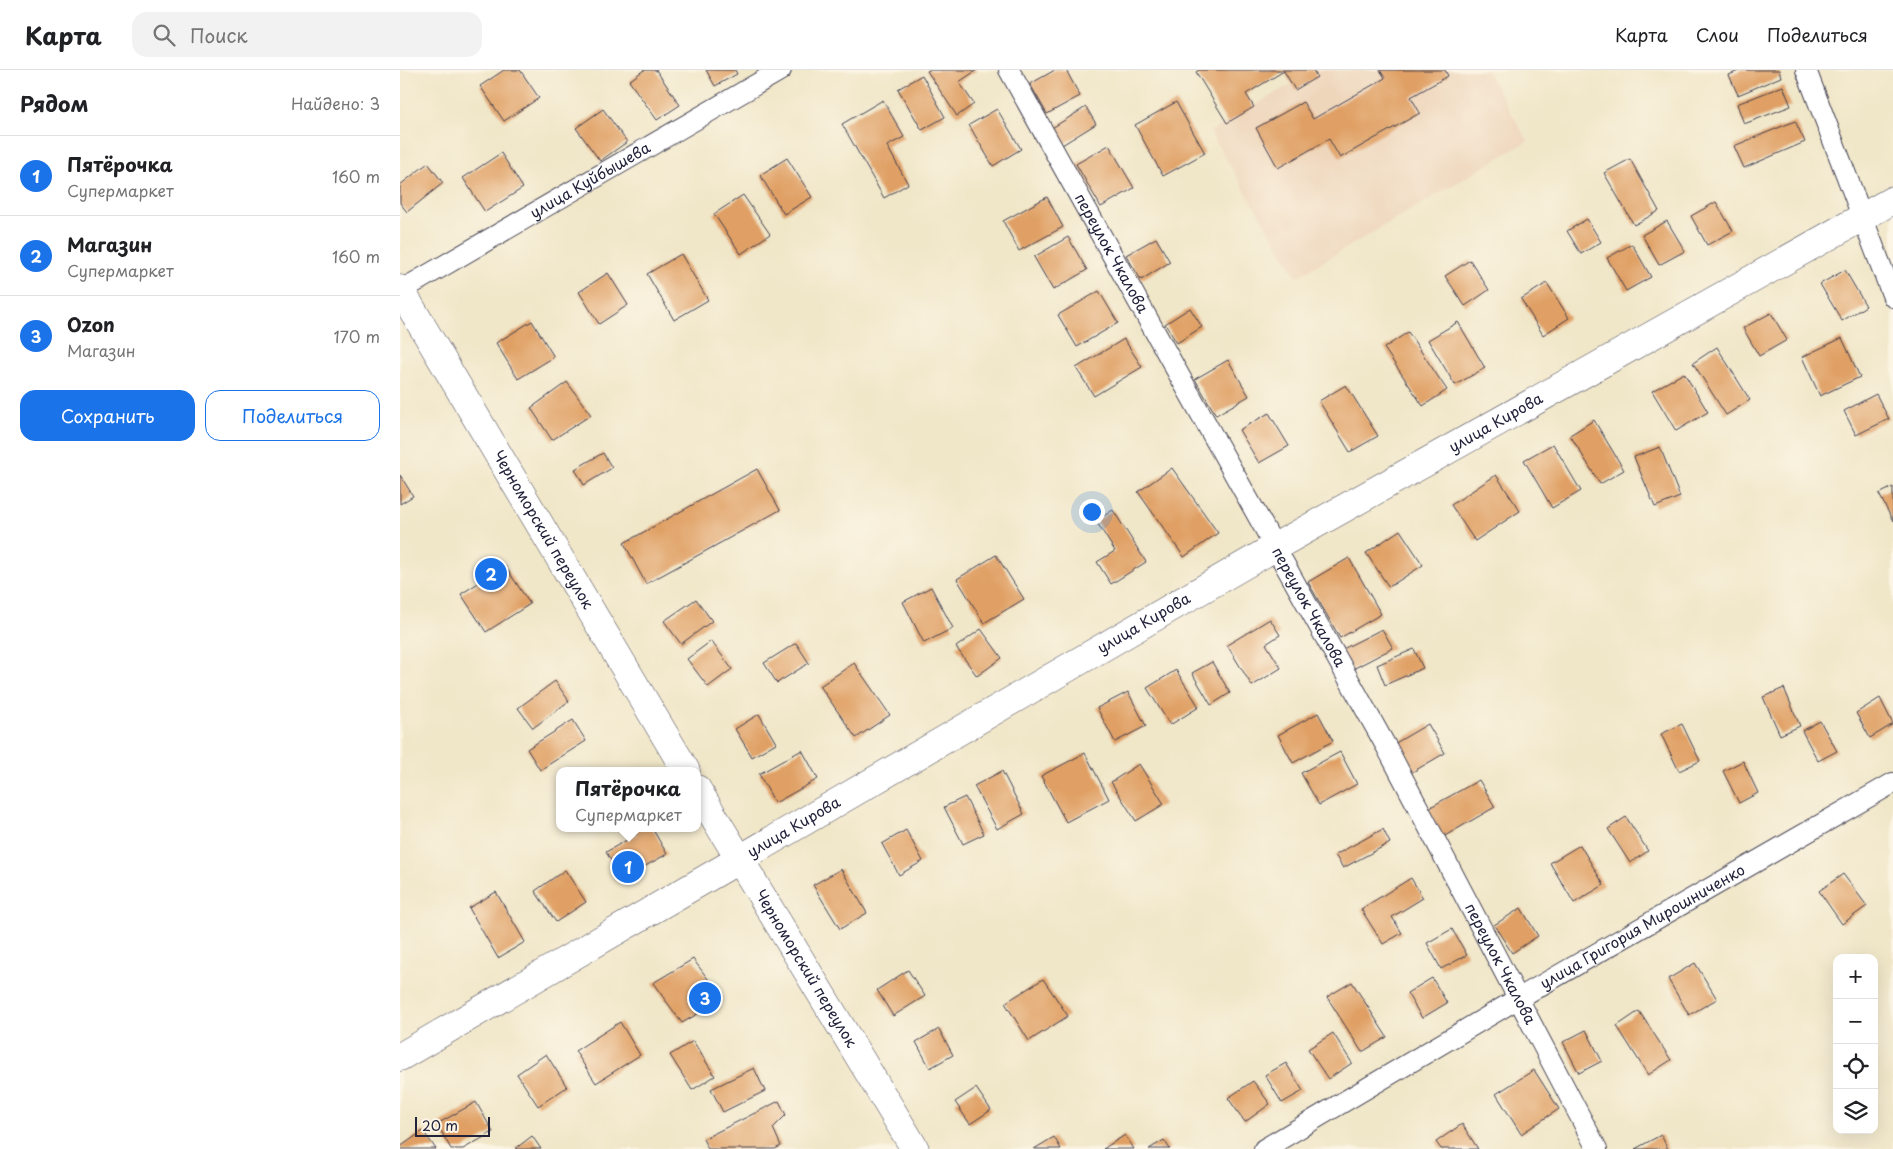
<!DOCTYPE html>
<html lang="ru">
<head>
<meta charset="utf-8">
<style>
	:root { --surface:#fff; --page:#f2f2f2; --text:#202124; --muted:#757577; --line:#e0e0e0; --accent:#1a73e8 }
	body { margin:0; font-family:"Playpen Sans",sans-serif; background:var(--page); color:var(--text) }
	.controls { position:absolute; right:15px; bottom:15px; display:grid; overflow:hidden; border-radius:10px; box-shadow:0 5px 20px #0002 }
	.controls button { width:45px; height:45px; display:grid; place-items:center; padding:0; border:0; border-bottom:1px solid var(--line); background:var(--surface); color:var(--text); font:25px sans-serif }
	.scale { position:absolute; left:15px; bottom:12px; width:75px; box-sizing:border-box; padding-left:5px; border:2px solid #22223b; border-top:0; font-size:14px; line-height:18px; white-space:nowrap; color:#22223b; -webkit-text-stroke:4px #fcf5e5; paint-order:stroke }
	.you { position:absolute; left:691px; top:441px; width:18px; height:18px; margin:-12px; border:4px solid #fff; border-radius:50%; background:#1a73e8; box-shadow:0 0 0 8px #1a73e833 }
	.badge { display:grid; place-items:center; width:32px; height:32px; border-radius:50%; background:var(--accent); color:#fff; font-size:16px; font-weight:700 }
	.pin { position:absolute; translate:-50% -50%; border:2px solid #fff; box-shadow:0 1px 5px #0006 }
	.popup { position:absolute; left:156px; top:697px; width:145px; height:65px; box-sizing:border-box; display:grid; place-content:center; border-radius:10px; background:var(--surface); filter:drop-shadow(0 1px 4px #0005); font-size:16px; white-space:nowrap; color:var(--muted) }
	.popup b { font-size:19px; color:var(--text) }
	.popup::after { content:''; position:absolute; left:50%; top:100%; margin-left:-10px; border:10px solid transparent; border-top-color:var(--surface) }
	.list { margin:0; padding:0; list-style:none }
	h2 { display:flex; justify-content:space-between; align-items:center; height:65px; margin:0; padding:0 20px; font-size:21px }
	h2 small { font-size:16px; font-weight:400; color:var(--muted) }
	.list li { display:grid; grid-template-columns:32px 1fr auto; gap:15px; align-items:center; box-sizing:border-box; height:80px; padding:0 20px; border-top:1px solid var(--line) }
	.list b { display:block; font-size:19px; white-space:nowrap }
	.list p { margin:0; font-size:16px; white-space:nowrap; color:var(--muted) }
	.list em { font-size:16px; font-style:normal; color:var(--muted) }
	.actions { display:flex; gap:10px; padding:15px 20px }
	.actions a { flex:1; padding:11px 0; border:1px solid var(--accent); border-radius:15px; text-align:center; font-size:18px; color:var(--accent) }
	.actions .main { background:var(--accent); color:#fff }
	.icon { flex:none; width:28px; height:28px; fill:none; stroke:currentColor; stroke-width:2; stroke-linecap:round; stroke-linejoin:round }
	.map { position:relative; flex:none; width:1493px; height:1079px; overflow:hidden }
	header { display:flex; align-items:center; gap:30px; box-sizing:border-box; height:70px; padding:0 25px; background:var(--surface); border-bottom:1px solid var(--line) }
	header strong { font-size:24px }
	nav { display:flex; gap:28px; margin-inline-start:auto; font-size:18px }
	.search { width:350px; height:45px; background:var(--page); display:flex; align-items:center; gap:12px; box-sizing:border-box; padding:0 18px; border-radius:15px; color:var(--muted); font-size:19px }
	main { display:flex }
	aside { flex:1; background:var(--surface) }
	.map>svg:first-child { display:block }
</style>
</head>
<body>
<header>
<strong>Карта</strong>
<div class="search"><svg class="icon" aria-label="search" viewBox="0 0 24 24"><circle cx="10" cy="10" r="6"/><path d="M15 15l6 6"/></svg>Поиск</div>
<nav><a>Карта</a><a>Слои</a><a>Поделиться</a></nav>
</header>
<main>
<aside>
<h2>Рядом<small>Найдено: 3</small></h2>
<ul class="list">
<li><span class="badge">1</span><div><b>Пятёрочка</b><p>Супермаркет</p></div><em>160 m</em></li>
<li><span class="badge">2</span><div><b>Магазин</b><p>Супермаркет</p></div><em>160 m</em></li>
<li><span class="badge">3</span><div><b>Ozon</b><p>Магазин</p></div><em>170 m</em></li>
</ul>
<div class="actions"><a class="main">Сохранить</a><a>Поделиться</a></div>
</aside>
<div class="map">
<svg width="1493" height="1079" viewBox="0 0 1493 1079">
	<rect width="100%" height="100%" fill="#fcf5e5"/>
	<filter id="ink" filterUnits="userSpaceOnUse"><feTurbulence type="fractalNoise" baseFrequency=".02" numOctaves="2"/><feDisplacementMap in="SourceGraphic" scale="10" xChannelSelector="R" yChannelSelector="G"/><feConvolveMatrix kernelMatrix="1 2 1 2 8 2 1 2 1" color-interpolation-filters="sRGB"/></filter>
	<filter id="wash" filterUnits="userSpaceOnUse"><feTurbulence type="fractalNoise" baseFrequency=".0096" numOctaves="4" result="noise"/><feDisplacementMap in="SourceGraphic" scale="20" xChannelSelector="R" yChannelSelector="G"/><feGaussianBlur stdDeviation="1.12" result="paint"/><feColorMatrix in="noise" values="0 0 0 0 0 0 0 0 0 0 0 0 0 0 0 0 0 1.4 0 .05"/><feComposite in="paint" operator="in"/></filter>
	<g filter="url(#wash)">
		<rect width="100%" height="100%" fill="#f0e6c8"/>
		<path fill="#eed6bb" d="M915 0H1086L1128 71 897 207 810 62Z"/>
		<g id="blocks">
			<path fill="#e0a065" d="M104 0H120L139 28 104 51 80 16Z
				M244 0H256L280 35 257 50 229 11Z
				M306 0H335L337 4 315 16Z
				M529 0H577L559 12 574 34 557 46 527 1Z
				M655 0H666L680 26 647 44 630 14Z
				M799 0H913L917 7 895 20 884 1 846 24 854 37 827 53 796 2Z
				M980 0H1045L1048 6 1011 27 1020 43 940 88 929 69 878 98 856 58 903 32 913 49 985 8Z
				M1341 0H1379L1381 7 1338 25 1329 5Z
				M522 5 545 47 522 60 498 19Z
				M1383 16 1391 36 1344 54 1337 34Z
				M483 30 504 67 487 76 508 114 484 128 442 54Z
				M776 32 805 83 763 106 735 55Z
				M686 37 696 54 662 75 652 58Z
				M203 39 227 72 200 91 176 58Z
				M597 39 621 79 593 96 569 55Z
				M1395 51 1405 72 1344 98 1334 76Z
				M709 75 734 118 701 137 676 94Z
				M101 83 123 118 85 142 63 108Z
				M387 88 412 127 384 144 360 105Z
				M1230 89 1259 141 1234 155 1204 103Z
				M28 93 43 113 7 142 0 133V115Z
				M343 125 370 164 341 184 314 144Z
				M647 127 663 157 619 181 603 151Z
				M1316 132 1333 161 1307 175 1291 146Z
				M1187 149 1201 172 1181 184 1167 161Z
				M1267 151 1285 181 1259 195 1242 165Z
				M668 167 687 200 653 220 634 187Z
				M756 168 770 192 741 210 726 185Z
				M1232 174 1251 207 1226 221 1207 188Z
				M281 184 308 230 274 250 247 204Z
				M1070 190 1089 220 1065 236 1045 206Z
				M1445 200 1466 236 1442 251 1420 214Z
				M208 203 228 235 199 254 179 222Z
				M1147 213 1169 248 1143 265 1121 229Z
				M699 221 718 253 677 277 658 245Z
				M790 238 802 257 777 273 765 254Z
				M1371 243 1387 270 1359 286 1343 258Z
				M132 251 154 287 118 309 96 273Z
				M1058 252 1085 298 1055 315 1028 270Z
				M1008 262 1047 320 1023 336 984 278Z
				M1442 268 1460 307 1420 326 1402 287Z
				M724 269 742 297 694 326 676 298Z
				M1317 277 1350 330 1326 345 1293 293Z
				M828 290 849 326 816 345 795 309Z
				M1284 303 1308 342 1276 361 1252 321Z
				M167 312 191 345 152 370 131 338Z
				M946 315 978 366 950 382 919 331Z
				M1476 324 1489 349 1456 365 1444 341Z
				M869 343 889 376 859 393 839 360Z
				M1194 350 1224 400 1200 414 1170 365Z
				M1153 374 1181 421 1152 438 1124 390Z
				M1260 377 1280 427 1255 437 1234 387Z
				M203 383 212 398 184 415 175 399Z
				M772 398 818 463 784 487 738 422Z
				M357 399 380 440 246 514 224 473Z
				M0 405 13 426 0 434Z
				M1096 405 1120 441 1075 471 1051 435Z
				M1493 417V451L1479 424Z
				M713 440 746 492 711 514 697 492 715 481 696 451Z
				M1000 460 1023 495 989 517 966 483Z
				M596 485 624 529 584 553 557 509Z
				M949 488 981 544 940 568 908 512Z
				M105 496 130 534 86 562 61 524Z
				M531 517 553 558 524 573 503 532Z
				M296 529 312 551 281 574 264 551Z
				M870 549 880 565 866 574 881 598 852 616 827 575Z
				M581 559 602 588 577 606 556 577Z
				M982 559 993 578 951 600 941 580Z
				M311 571 332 599 308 617 287 589Z
				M396 573 409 593 377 613 364 593Z
				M1014 579 1023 598 985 615 977 595Z
				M812 592 830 623 811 635 792 603Z
				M454 593 490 645 456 668 420 616Z
				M776 600 799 637 770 655 747 618Z
				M155 611 169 631 133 658 118 638Z
				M1384 618 1400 656 1380 665 1363 627Z
				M728 622 746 656 715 672 697 638Z
				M1480 628 1493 654 1470 668 1456 643Z
				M918 643 933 671 893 693 878 665Z
				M359 644 376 673 352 687 335 659Z
				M173 650 186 671 140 700 127 679Z
				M1420 651 1437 681 1418 691 1402 661Z
				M1028 654 1045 683 1004 707 987 678Z
				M1282 654 1300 691 1279 701 1261 664Z
				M402 680 418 709 375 733 359 704Z
				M940 682 957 714 919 735 901 703Z
				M685 683 709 729 666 752 641 706Z
				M1343 691 1358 723 1339 733 1323 701Z
				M739 694 764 734 736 751 711 712Z
				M602 701 624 744 597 759 574 716Z
				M1079 710 1095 737 1043 767 1027 739Z
				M565 727 584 764 563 774 544 737Z
				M1226 747 1248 781 1230 793 1208 759Z
				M234 758H252L267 784 222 809 206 782 237 764Z
				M983 759 990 773 943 798 935 785Z
				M506 760 523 791 499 805 482 774Z
				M1180 775 1204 815 1174 833 1150 793Z
				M441 799 467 843 440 859 413 815Z
				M165 800 186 832 156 852 135 821Z
				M1443 804 1467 836 1442 854 1419 821Z
				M1011 808 1023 828 992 847 1002 863 983 874 961 839Z
				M96 822 125 872 98 888 69 838Z
				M1121 838 1138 866 1112 883 1094 855Z
				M1052 859 1067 885 1041 899 1027 873Z
				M293 889 323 929 282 953 253 913Z
				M1295 893 1317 929 1289 945 1268 909Z
				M508 900 525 926 493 946 477 920Z
				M1032 908 1047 933 1022 948 1007 923Z
				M643 909 668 946 629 971 605 933Z
				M952 912 987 967 962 982 927 927Z
				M1239 941 1271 990 1248 1005 1217 956Z
				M220 952 240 985 196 1013 175 981Z
				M539 959 553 985 530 998 516 972Z
				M1186 960 1202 991 1179 1003 1163 972Z
				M933 963 952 993 928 1009 908 979Z
				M293 971 315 1006 292 1020 270 985Z
				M146 984 167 1017 138 1036 117 1004Z
				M886 993 903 1021 882 1033 865 1005Z
				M354 998 365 1021 323 1042 311 1019Z
				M1134 1000 1159 1039 1121 1064 1096 1024Z
				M853 1011 870 1034 845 1052 828 1028Z
				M576 1018 591 1040 570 1054 555 1032Z
				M379 1031 386 1045 373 1058 381 1076 375 1079H308L303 1069Z
				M76 1032 93 1062 63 1079H51L37 1054Z
				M1062 1054 1078 1079H1041L1036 1072Z
				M23 1061 36 1079H0V1077Z
				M725 1065 734 1079H703Z
				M1261 1065 1268 1079H1235Z
				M132 1066 141 1079H115Z
				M654 1067 661 1079H634Z
				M764 1070 770 1079H749Z"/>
		</g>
	</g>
	<g filter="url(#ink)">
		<use href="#blocks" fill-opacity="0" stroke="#413f50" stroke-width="1"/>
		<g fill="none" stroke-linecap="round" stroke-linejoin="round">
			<g stroke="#413f50" stroke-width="22">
				<g id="street">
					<path id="s1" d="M609 0 987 678 1197 1079"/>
					<path d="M1406 0 1493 227"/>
					<path id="s2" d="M0 221 381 0"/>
					<path id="s3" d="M864 1079 1119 928 1493 713"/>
				</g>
			</g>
			<g stroke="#413f50" stroke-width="29">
				<g id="secondary">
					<path id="s4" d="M0 219 286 701"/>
					<path id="s5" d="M297 719 515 1079"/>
					<path id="s6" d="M0 987 875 477 1493 130"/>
				</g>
			</g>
			<use href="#street" stroke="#fff" stroke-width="20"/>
			<use href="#secondary" stroke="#fff" stroke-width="28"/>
		</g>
	</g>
	<g text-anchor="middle" stroke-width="4" stroke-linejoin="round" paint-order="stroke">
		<g font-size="15" fill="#22223b" stroke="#fcf5e5">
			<text dy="5" stroke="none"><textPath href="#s2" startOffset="220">улица Куйбышева</textPath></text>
			<text dy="5" stroke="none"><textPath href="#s1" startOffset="210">переулок Чкалова</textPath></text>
			<text dy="5" stroke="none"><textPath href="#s6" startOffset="1266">улица Кирова</textPath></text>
			<text dy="5" stroke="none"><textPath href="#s4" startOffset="280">Черноморский переулок</textPath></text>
			<text dy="5" stroke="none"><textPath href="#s1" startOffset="615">переулок Чкалова</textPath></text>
			<text dy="5" stroke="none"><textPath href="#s6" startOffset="861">улица Кирова</textPath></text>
			<text dy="5" stroke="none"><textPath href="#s6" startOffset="456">улица Кирова</textPath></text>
			<text dy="5" stroke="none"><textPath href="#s3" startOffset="439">улица Григория Мирошниченко</textPath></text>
			<text dy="5" stroke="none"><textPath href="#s1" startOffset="1020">переулок Чкалова</textPath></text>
			<text dy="5" stroke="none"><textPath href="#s5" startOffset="210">Черноморский переулок</textPath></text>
		</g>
	</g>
</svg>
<div class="controls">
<button>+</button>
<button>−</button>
<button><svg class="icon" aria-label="locate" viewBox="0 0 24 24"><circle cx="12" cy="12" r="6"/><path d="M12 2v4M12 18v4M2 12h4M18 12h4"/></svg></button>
<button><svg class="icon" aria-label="layers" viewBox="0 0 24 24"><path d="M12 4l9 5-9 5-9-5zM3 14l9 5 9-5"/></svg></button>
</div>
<div class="scale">20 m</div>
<div class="you"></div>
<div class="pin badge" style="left:228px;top:797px">1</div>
<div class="popup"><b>Пятёрочка</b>Супермаркет</div>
<div class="pin badge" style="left:91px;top:504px">2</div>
<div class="pin badge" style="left:305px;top:928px">3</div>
</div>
</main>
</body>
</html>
